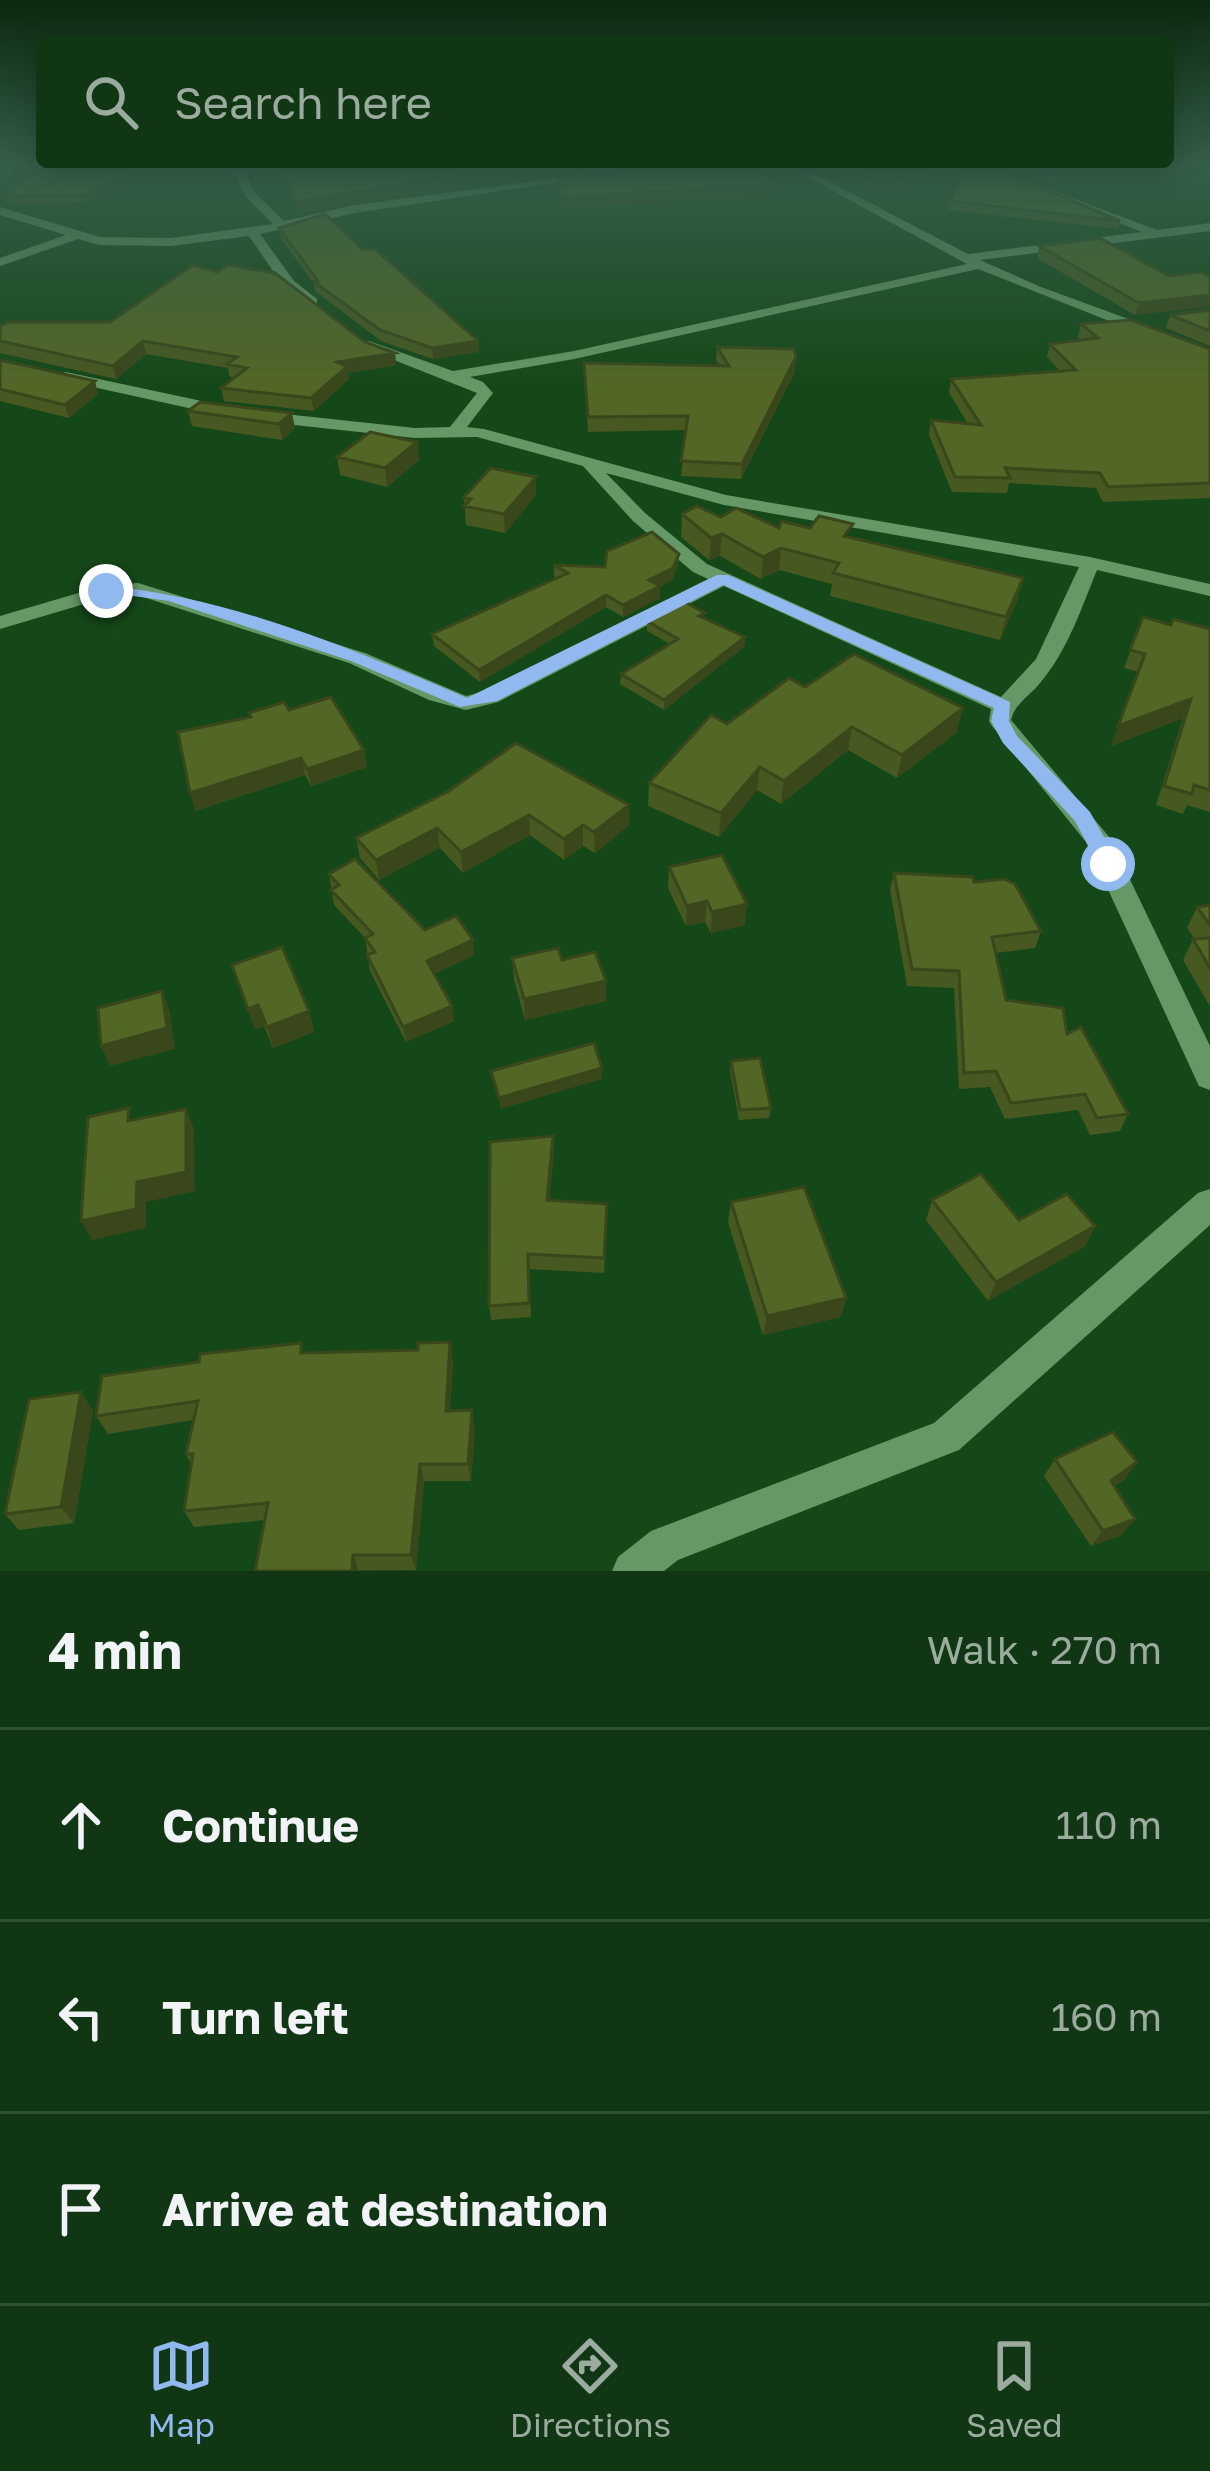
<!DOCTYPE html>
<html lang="en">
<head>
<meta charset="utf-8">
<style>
	:root { --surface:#103613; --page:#193e1c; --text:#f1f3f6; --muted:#9caba0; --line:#305033; --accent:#90b9f0 }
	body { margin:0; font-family:"Golos Text",sans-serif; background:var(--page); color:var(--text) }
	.stop { position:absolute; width:36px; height:36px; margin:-27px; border:9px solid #90b9f0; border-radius:50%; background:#fff }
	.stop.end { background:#90b9f0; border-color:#fff; box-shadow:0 3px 12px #0008 }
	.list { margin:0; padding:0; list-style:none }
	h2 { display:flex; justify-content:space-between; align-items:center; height:156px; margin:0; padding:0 48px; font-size:51px }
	h2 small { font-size:39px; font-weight:400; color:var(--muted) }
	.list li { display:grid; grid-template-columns:78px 1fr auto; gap:36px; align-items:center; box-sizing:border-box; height:192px; padding:0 48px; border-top:3px solid var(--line) }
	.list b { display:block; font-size:45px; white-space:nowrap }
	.list em { font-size:39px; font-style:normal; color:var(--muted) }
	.icon { flex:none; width:66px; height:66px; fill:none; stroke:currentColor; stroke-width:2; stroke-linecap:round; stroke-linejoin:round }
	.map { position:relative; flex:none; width:1210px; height:1571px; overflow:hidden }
	.search { position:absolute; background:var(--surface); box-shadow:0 6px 30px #0003; left:36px; right:36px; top:36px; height:132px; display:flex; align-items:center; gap:30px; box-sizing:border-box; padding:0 42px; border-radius:12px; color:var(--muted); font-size:45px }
	.sheet { height:732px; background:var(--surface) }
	nav { display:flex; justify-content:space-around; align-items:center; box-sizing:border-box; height:168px; border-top:3px solid var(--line); background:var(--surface); font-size:33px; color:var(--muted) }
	nav a { display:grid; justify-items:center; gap:6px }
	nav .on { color:var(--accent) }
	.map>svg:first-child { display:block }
</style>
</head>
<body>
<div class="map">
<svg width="1210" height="1571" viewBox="0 0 1210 1571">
	<rect width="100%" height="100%" fill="#154819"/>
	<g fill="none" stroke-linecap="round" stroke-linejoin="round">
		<path fill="#659866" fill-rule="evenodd" d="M232 167H242L255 193 284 221 355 205 587 174 593 177 355 213 260 234 294 281 317 299V305L312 306 284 287 249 236 171 246 99 245 78 239 0 266V258L66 235 0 215V207L100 237 171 238 273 224 246 197Z
			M789 167H801L968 254 1142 232 977 167H990L1157 230 1210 223V231L980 260 1041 287 1194 343 1210 351V361L978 269 574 359 470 377 483 382 493 393 467 427 484 429 726 495 1090 557 1210 584V596L1097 570C1081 609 1068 650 1040 683 1030 696 1015 703 1011 720L1110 838 1210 1046V1090L1199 1086 1086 842 992 726 989 721 991 709 724 586 498 702 466 710 429 700 349 663 137 595 108 597 0 629V616L106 585 138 583 365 653 466 696 482 692 708 579 693 572 633 521 583 466 477 437 415 438 266 422 258 417 266 412 415 428 450 427 477 393 364 348V342L369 341 453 371 574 351 967 264ZM606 473 724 505 1079 567 1036 659 1001 697 707 564 645 513Z
			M66 372 225 406 233 411 225 416 61 380V374Z
			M1210 1189V1225L959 1450 678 1560 664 1571H612L618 1557 651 1531 934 1423 1198 1193Z"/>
	</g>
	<path fill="#475821" d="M159 167 87 202 8 204 6 197Z
		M281 167H629L558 175V168L298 213Z
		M833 167H993L1120 221 1118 229 948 210 950 201 960 180 871 190Z
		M1003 167H1039L1060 177 1058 185Z
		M279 228 363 250 478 341 479 352 433 359 381 341 315 291 314 284 281 238Z
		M1039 246 1169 276 1135 315 1037 258Z
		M1210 310V346L1166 328 1170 315Z
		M1081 324 1210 349V498L1103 502 1096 488 1009 483 1007 493 952 492 929 435 931 420 968 424 949 393 951 379 1060 371 1047 357 1050 344 1081 340 1078 337Z
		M0 326 365 342 395 353 396 365 348 373 349 379 314 411 224 401 221 388 235 378 229 376 228 368 146 354 116 379 0 353Z
		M717 347 795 371 741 479 681 476 686 430 588 432 584 377 720 366 716 360Z
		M0 360 98 394 69 418 0 401Z
		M200 402 295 428 282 440 192 426 188 411Z
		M417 442 419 460 387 487 340 475 337 457Z
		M536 495 505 533 466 525 464 497Z
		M682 514 721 517 779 528 851 537 1023 578 1017 601 1000 640 830 596 832 584 779 570 761 579 720 556 709 560 681 537Z
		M679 554 678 565 672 580 660 586V598L623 617 606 607 480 682 434 646 432 634 557 578 554 577V565L605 567Z
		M1143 617 1171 625 1210 629V812L1187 805 1183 814 1156 805 1183 718 1111 746 1138 672 1124 668Z
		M704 618 745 637 744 647 664 710 620 684 621 674 670 644 647 631V621Z
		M805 687 957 732 897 778 848 750 781 804 757 790 719 837 648 806 649 783 727 724Z
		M289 710 364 750 367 767 311 786 305 775 195 811 250 717 249 713Z
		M449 791 629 805V825L595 853 583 846 564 860 530 835 463 873 440 848 379 880 360 858 356 838Z
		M669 867 745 925 711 933 705 922 686 926 668 888Z
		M894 873 974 882 1041 931 1035 948 995 953 1006 1000 1067 1034 1128 1114 1120 1131 1090 1135 1078 1110 1005 1119 990 1087 959 1089 954 988 907 986 890 890Z
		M329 874 425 930 473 940 474 955 434 974 454 1021 406 1042 370 971 365 938 334 905Z
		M1210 905V1005H1209L1183 960 1193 939H1195L1187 928 1197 907Z
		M512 958 562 960 606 1001 525 1020 514 979Z
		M232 965 309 1011 314 1032 273 1048 264 1026 255 1029Z
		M731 1061 771 1108 769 1118 739 1120 730 1071Z
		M553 1136 554 1151 549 1200 607 1218 604 1273 529 1269 531 1317 491 1320 489 1306Z
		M932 1200 1019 1220 1095 1226 1085 1246 988 1301 926 1220Z
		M731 1202 846 1298 841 1317 763 1335 728 1222Z
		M305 1353 453 1360 450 1411 475 1427 471 1481H424L416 1570 255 1571 265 1520 194 1527 184 1511 191 1464 186 1454 193 1420 108 1434 96 1416Z
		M93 1410 74 1523 19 1530 5 1514Z
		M1055 1459 1125 1479 1114 1487 1122 1535 1091 1546 1044 1476Z"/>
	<path fill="#39471b" d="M144 167H159L87 202 86 195Z
		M508 167H558V168L298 213 296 202Z
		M558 167H629L558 175Z
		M963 172 962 180 871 190 872 182Z
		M777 184 776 195 561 209V198Z
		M1210 295V307L1135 315 1139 303Z
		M143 341 146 354 116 379 113 366Z
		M478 341 479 352 433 359 432 348Z
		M395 353 396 365 348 373 349 379 314 411 311 398 337 362Z
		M796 357 795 371 741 479 742 464Z
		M95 381 98 394 69 418 65 405Z
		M292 413 295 428 282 440 279 424Z
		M417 442 419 460 387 487 385 468Z
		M536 477V495L505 533 504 514Z
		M722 534 720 556 709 560 711 538Z
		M781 548 779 570 761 579 763 557Z
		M679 554 678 565 672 580 648 591 649 580Z
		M1023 578 1017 601 1000 640 1006 617Z
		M660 586V598L623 617V605Z
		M606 595V607L480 682 479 670Z
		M745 637 744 647 664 710V700Z
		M1191 699 1183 718 1111 746 1118 726Z
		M963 708 957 732 897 778 902 755Z
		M852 727 848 750 781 804 784 781Z
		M364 750 367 767 311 786 307 769Z
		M301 758 305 775 195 811 190 793Z
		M760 767 757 790 719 837 721 813Z
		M629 805V825L595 853 594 832Z
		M529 815 530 835 463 873 461 852Z
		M583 825V846L564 860V839Z
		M437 828 440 848 379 880 376 860Z
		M707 901 705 922 686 926 687 906Z
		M747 904 745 925 711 933 712 912Z
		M473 940 474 955 429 976 427 961Z
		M606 981V1001L525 1020 524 999Z
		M162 991 170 1012 175 1049 110 1066 101 1046Z
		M258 1005 264 1026 255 1029 248 1009Z
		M452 1006 454 1021 406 1042 403 1027Z
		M309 1011 314 1032 273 1048 267 1027Z
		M602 1068V1079L500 1109 499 1098Z
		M186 1109 194 1129 195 1191 146 1202V1228L92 1240 81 1221 137 1182Z
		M553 1136 554 1151 548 1215 547 1200Z
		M1095 1226 1085 1246 988 1301 996 1282Z
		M846 1298 841 1317 763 1335 767 1316Z
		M450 1342 453 1360 449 1428 446 1411Z
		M81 1392 93 1410 74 1523 61 1507Z
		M472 1410 475 1427 471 1481 468 1464Z
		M1137 1462 1125 1479 1099 1498 1111 1481Z
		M420 1464 424 1481 416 1570 411 1555Z
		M1135 1519 1122 1535 1091 1546 1103 1531Z
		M353 1555 359 1571H352Z"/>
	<path fill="#526626" stroke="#39471b" stroke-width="3" d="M35 167H144L86 195 6 197Z
		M282 167H508L296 202Z
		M666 167H758L777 184 561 198 559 180Z
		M846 167H993L1120 221 950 201 963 172 872 182Z
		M1028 167H1039L1060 177Z
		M325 214 363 250 375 249 478 341 432 348 380 330 313 281H318L279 228Z
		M1100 238 1169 276 1200 272 1210 277V295L1139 303 1039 246Z
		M193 265 217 272 229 265 275 273 365 342 395 353 337 362 347 367 311 398 221 388 247 368 227 364 237 357 143 341 113 366 0 341V326L8 322H110Z
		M1210 310V331L1170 315Z
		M1131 320 1210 349V483L1108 487 1100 473 1005 468 1010 478 955 477 931 420 981 425 951 379 1076 370 1050 344 1098 338 1081 324Z
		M717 347 794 349 796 357 742 464 681 461 688 416 588 417 584 363 729 366Z
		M0 360 95 381 65 405 0 389Z
		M200 402 292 413 279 424 188 411Z
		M370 432 417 442 385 468 337 457Z
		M491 468 536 477 504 514 464 506 471 499 464 497Z
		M697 506 721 517 736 508 779 528 781 521 810 528 819 516 853 524 844 536 1023 578 1006 617 833 573 839 563 781 548 763 557 722 534 711 538 682 514Z
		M652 532 679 554 673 568 649 580 660 586 623 605 606 595 479 670 432 634 568 573 554 565 605 567 607 551Z
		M685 602 705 613 699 616 745 637 664 700 621 674 678 639 647 621Z
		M1143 617 1171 625 1173 619 1210 629V790L1194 785 1192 794 1164 786 1191 699 1118 726 1145 654 1130 650Z
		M854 654 963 708 902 755 852 727 784 781 760 767 721 813 649 783 711 715 727 724 789 678 805 687Z
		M331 697 364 750 307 769 301 758 190 793 178 732 251 717 249 713 284 702 289 710Z
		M516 743 629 805 594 832 583 825 564 839 529 815 461 852 437 828 376 860 356 838 449 791Z
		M722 855 747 904 712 912 707 901 687 906 669 867Z
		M355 859 425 930 456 916 473 940 427 961 452 1006 403 1027 367 955 375 952 365 938 373 934 331 890 339 885 329 874Z
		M894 873 973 877 974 882 1004 879 1015 884 1041 931 992 937 1006 1000 1063 1008 1067 1034 1081 1027 1128 1114 1097 1118 1085 1094 1011 1103 996 1071 964 1073 959 971 912 969Z
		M1210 905V925L1197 907Z
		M1210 938V968L1193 939Z
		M282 947 309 1011 267 1027 258 1005 248 1009 232 965Z
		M558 948 562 960 595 952 606 981 524 999 512 958Z
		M162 991 167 1028 101 1046 98 1008Z
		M594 1043 602 1068 499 1098 491 1071Z
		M760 1058 771 1108 740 1110 731 1061Z
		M129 1108 128 1121 186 1109V1172L137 1182 136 1209 81 1221 88 1117Z
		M553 1136 547 1200 607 1204 604 1258 528 1254 529 1303 489 1306 490 1142Z
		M981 1174 1019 1220 1067 1194 1095 1226 996 1282 932 1200Z
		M804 1187 846 1298 767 1316 731 1202Z
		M450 1342 446 1411 472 1410 468 1464H420L411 1555H353L352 1571H255L268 1503 184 1511 193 1454H186L198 1401 96 1416 102 1376 199 1362 200 1354 301 1343V1353L418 1350V1343Z
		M81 1392 61 1507 5 1514 29 1399Z
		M1113 1432 1137 1462 1111 1481 1135 1519 1103 1531 1055 1459Z"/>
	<linearGradient id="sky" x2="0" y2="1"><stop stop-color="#0c280e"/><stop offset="0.43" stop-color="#355e49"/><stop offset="1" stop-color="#355e49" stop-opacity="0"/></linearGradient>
	<rect width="1210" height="386" fill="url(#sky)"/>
	<path fill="#90b9f0" d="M717 575H728L1010 702 1009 721 1017 736 1090 812 1119 864 1116 870H1101L1075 821 1003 743 991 721 994 708 723 585 497 701 460 707 351 661 169 601 98 591 106 586C231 597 352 649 467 698Z"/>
</svg>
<div class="stop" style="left:1108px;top:864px"></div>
<div class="stop end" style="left:106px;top:591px"></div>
<div class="search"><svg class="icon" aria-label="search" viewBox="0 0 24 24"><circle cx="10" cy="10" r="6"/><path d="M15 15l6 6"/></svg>Search here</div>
</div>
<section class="sheet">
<h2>4 min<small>Walk · 270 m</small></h2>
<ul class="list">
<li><svg class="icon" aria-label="ahead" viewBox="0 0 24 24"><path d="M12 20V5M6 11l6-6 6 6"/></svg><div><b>Continue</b></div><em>110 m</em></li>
<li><svg class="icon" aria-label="left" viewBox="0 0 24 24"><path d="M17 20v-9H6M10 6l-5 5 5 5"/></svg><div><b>Turn left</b></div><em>160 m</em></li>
<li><svg class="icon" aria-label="arrive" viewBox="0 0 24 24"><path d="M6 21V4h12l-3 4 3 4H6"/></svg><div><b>Arrive at destination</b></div></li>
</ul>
</section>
<nav>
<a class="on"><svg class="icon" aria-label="map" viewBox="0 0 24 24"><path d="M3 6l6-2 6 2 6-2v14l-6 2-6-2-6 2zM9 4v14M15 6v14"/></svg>Map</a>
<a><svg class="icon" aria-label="directions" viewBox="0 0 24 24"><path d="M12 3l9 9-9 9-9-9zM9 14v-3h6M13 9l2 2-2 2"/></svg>Directions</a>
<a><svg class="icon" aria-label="saved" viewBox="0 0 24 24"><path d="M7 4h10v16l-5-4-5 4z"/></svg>Saved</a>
</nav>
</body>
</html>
